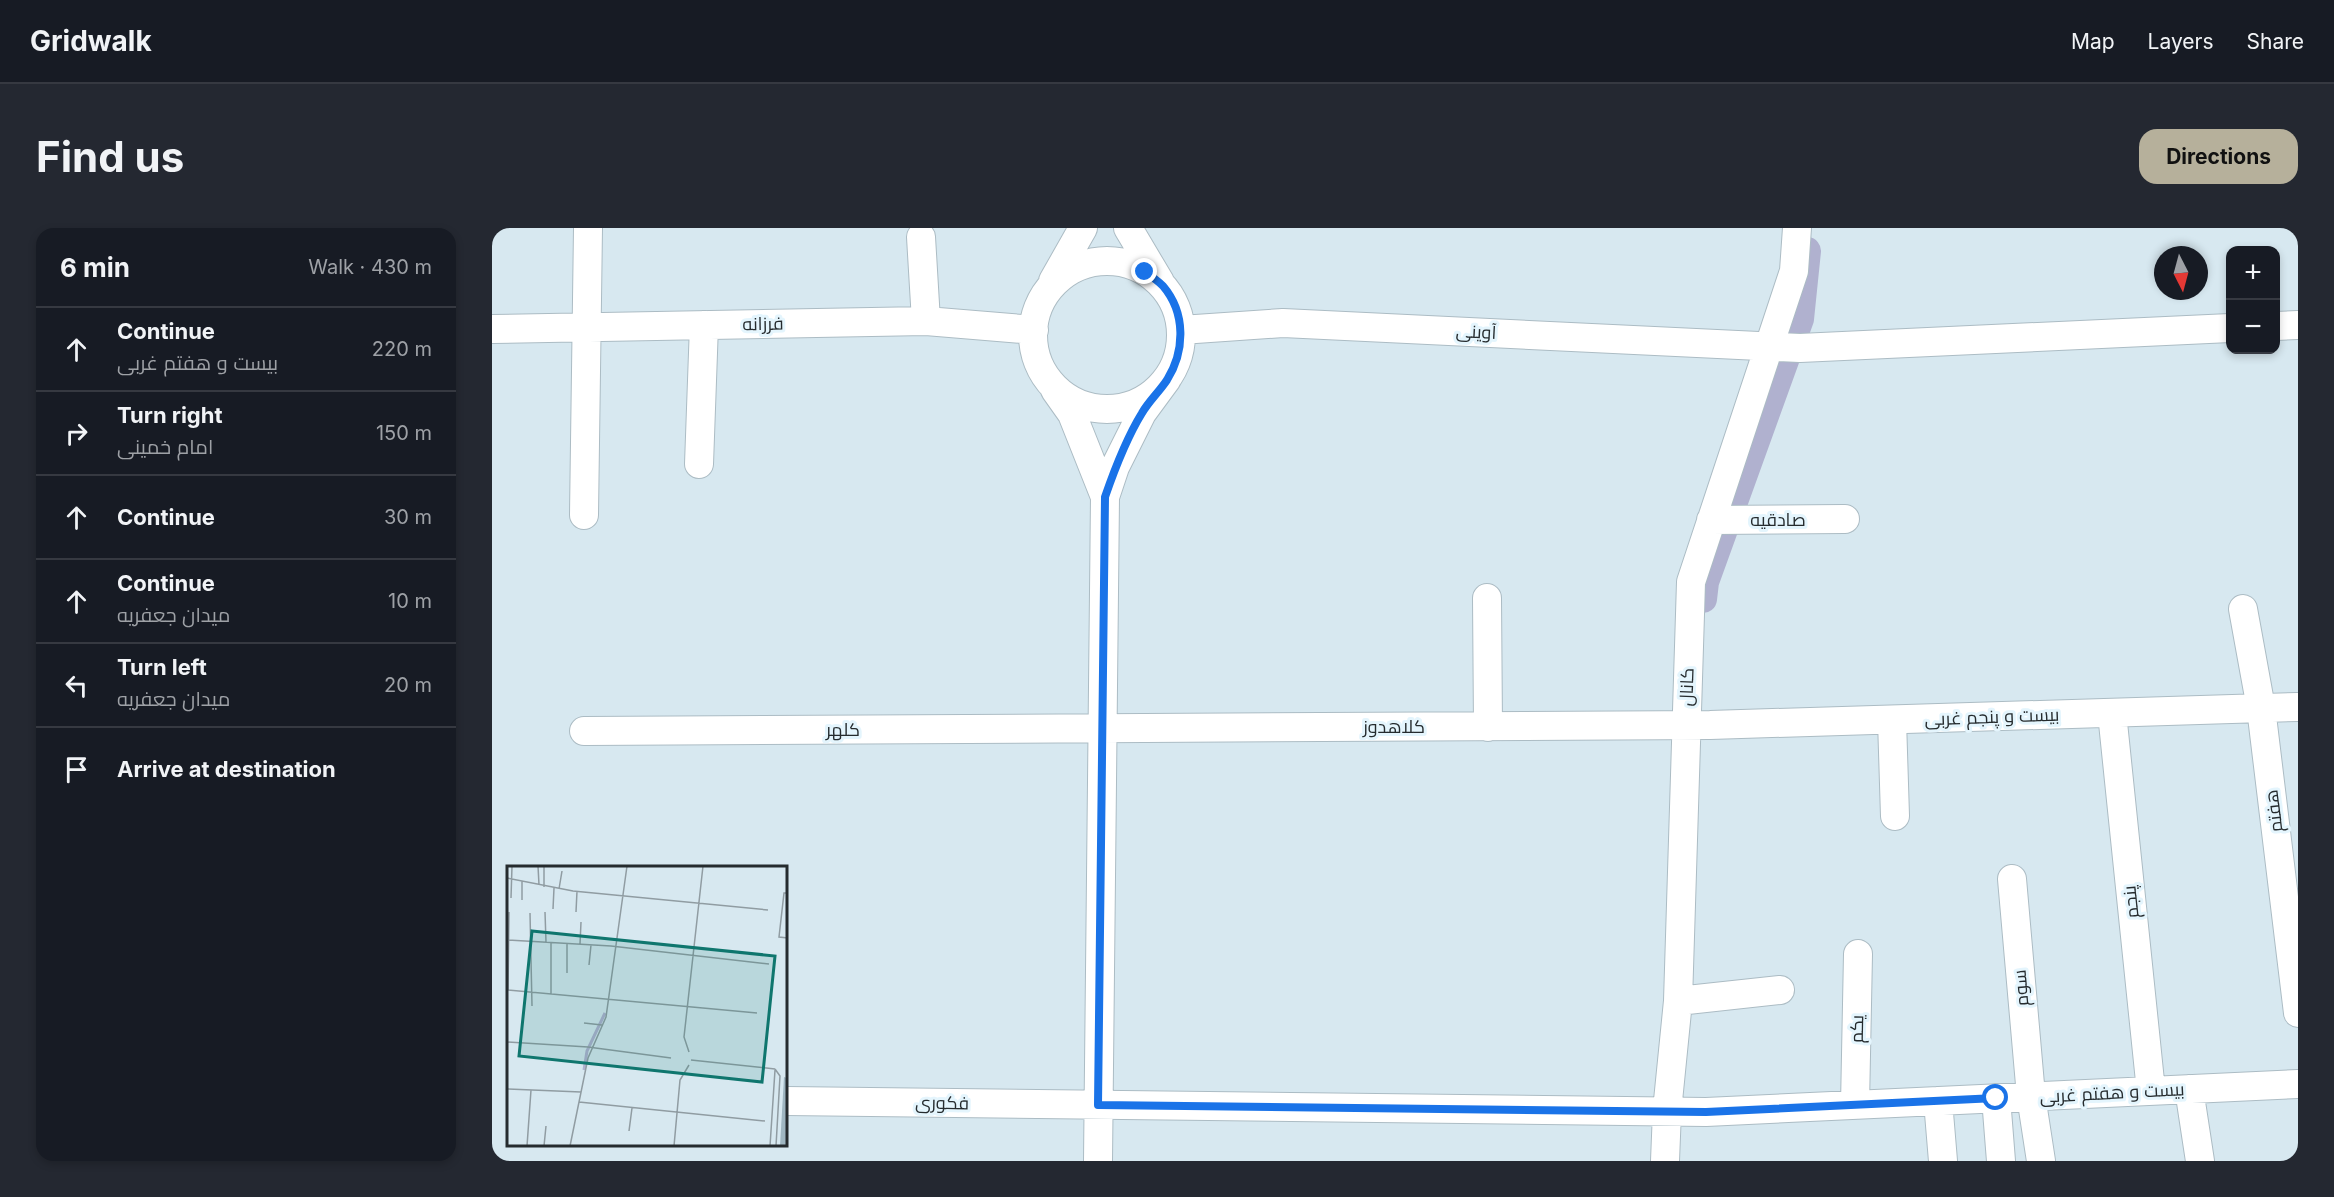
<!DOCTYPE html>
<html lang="en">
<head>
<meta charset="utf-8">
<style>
	:root { --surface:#171b24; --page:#242831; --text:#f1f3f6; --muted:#9ea1a6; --line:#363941; --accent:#b6b09b }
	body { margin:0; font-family:Inter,Cairo,sans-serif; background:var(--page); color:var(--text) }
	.controls { position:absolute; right:18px; top:18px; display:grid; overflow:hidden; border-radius:12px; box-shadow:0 3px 9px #0003 }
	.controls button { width:54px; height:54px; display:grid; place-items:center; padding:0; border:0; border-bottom:2px solid var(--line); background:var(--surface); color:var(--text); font:30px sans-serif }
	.compass { position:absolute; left:1662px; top:18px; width:54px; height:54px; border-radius:50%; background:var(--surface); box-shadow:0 3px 9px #0003; rotate:174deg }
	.stop { position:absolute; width:18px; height:18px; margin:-14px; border:4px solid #1a73e8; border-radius:50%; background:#fff }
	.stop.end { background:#1a73e8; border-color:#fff; box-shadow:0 2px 6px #0008 }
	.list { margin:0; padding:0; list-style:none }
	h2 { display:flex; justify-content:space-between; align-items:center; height:78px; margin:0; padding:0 24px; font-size:26px }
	h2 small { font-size:20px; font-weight:400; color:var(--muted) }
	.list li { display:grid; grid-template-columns:39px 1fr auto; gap:18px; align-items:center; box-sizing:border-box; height:84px; padding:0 24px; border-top:2px solid var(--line) }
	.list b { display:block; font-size:22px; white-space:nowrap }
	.list p { margin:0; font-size:20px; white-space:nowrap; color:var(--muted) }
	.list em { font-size:20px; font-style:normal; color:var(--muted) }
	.icon { flex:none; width:33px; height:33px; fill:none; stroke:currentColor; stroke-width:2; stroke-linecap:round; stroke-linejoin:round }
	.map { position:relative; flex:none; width:1806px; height:933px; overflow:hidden; border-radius:18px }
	header { display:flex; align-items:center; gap:36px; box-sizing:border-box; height:84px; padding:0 30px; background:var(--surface); border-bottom:2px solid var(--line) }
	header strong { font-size:28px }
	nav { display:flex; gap:33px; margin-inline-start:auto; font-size:21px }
	.intro { display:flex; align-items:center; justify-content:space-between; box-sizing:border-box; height:144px; padding:0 36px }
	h1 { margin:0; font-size:42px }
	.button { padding:15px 27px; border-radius:18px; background:var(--accent); color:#111; font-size:21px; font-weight:700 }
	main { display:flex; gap:36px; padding:0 36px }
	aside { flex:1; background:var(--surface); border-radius:18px; box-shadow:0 3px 9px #0003 }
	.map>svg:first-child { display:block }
</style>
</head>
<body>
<header>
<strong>Gridwalk</strong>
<nav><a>Map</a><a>Layers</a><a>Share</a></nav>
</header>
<div class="intro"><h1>Find us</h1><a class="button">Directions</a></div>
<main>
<aside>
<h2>6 min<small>Walk · 430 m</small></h2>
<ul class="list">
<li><svg class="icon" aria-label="ahead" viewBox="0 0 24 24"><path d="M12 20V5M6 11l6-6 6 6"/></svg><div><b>Continue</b><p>بیست و هفتم غربی</p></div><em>220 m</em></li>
<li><svg class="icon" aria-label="right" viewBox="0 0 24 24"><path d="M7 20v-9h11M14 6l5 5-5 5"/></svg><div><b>Turn right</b><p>امام خمینی</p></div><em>150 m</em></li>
<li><svg class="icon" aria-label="ahead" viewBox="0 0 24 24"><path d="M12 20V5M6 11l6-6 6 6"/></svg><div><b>Continue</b></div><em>30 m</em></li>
<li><svg class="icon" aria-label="ahead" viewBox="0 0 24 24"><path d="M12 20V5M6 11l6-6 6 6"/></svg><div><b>Continue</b><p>میدان جعفریه</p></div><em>10 m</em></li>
<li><svg class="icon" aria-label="left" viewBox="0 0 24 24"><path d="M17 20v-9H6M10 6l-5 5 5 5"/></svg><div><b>Turn left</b><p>میدان جعفریه</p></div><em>20 m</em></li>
<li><svg class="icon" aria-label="arrive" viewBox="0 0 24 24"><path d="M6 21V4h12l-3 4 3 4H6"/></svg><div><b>Arrive at destination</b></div></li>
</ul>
</aside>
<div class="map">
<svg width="1806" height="933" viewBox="0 0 1806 933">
	<rect width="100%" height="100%" fill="#d7e8f0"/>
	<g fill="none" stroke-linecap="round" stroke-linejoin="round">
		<path stroke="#b0b1cf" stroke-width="28" d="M1211 371 1213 354 1308 91 1315 23"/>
		<g stroke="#acbcc4" stroke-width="30">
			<path id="minor" d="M636 0 668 54
				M429 9 434 93
				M541 107a74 74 0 1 1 148 0a74 74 0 1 1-148 0Z
				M561 53 591 0
				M1784 98 1806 97
				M0 101 434 93 542 102
				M689 102 791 95 1308 120 1738 100
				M563 162 580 186 613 269
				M207 236 212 97
				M92 287 96 0
				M1219 292 1353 291
				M995 370 996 499
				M1751 381 1769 480 1806 785
				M1620 485 1659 863
				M1400 492 1403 588
				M92 503 1218 497 1806 479
				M1520 651 1539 868 1549 933
				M1186 773 1288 762
				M1697 861 1708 933
				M1504 870 1509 933
				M294 873 1214 884 1806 856
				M1446 873 1451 933
				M1363 877 1366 726
				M606 933 613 269 623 239 650 185 675 151
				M1173 933 1175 883 1186 773 1199 354 1302 43 1305 0"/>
		</g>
		<use href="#minor" stroke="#fff" stroke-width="28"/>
	</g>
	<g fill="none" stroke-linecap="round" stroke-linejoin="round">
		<path stroke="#1a73e8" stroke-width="8" d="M653 44C659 48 666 53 671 58 694 85 693 123 675 152 667 164 657 173 650 185 634 211 623 240 613 269L606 877 1214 884 1504 870"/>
	</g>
	<g text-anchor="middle" stroke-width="6" stroke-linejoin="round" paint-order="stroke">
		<g font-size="18" fill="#252b2e" stroke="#e4f5fd">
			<text transform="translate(271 96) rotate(-1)" y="6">فرزانه</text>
			<text transform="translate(984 104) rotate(3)" y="6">آوینی</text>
			<text x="1286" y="298">صادقیه</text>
			<text transform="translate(1195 459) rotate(-88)" y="6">کانال</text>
			<text transform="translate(1500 489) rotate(-2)" y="6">بیست و پنجم غربی</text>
			<text x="902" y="505">کلاهدوز</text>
			<text x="351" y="508">کلهر</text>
			<text transform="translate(1782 583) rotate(-97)" y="6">هفتم</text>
			<text transform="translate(1639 674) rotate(-96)" y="6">پنجم</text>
			<text transform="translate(1529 760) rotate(-95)" y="6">سوم</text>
			<text transform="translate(1365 801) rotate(-89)" y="6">یکم</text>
			<text transform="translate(1620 865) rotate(-3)" y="6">بیست و هفتم غربی</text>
			<text transform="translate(450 875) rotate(1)" y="6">فکوری</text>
		</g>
	</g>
	<g transform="translate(15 638)">
		<rect width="280" height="280" fill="#d7e8f0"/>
		<path d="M277 211 280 212V280H273Z" fill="#9fb6c1"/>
		<path fill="none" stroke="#b0b1cf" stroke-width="3" d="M77 204 80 185 98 147"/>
		<path fill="none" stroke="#909ca2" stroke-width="1.5" d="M31 0 32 19M37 0V21M0 12 66 25 261 44M15 15V34M52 23 55 5M281 27H277L272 71 281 72M4 32 5 0M46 43 47 22M38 46 39 76M69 46 70 25M23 47 25 140M0 74 104 80 262 98M73 78 74 56M82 99 84 79M60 107V77M0 124 250 147M1 124 2 46M44 128V76M77 157 95 159M0 176 81 181 164 192M182 186 177 171 196 0M184 194 268 203M268 203 273 210 269 280M0 223 74 226M72 236 258 255M122 265 125 242M20 280 24 224M37 280 39 260M63 280 81 192 99 151 120 0M167 280 173 214 182 199M263 280 268 204"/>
		<path fill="#0f766e" fill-opacity="0.15" stroke="#0f766e" stroke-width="3" d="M25 65 268 90 255 216 12 190Z"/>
		<rect width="280" height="280" fill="none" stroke="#252b2e" stroke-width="3"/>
	</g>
</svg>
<div class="controls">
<button>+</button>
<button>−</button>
</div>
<svg class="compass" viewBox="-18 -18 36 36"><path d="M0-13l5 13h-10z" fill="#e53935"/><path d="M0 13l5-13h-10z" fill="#9ea1a6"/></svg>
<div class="stop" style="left:1504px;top:870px"></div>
<div class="stop end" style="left:653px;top:44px"></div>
</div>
</main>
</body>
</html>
